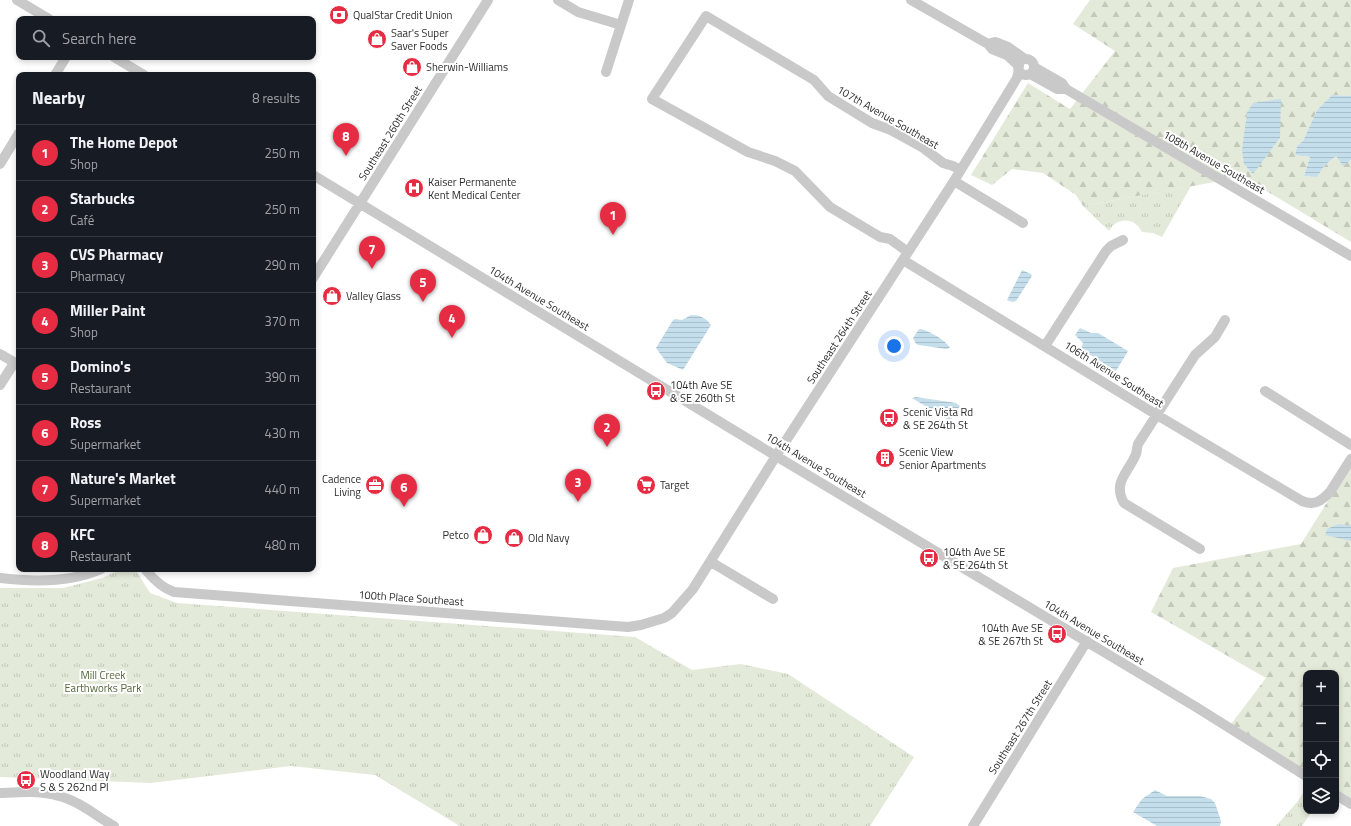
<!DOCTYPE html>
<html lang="en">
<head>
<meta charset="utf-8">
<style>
	:root { --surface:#171b24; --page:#242831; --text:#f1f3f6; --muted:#9ea1a6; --line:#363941; --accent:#e62c43 }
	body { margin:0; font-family:"Titillium Web",sans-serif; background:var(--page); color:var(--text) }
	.controls { position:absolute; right:12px; bottom:12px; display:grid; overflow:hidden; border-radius:8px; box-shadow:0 2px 6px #0003 }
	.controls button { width:36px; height:36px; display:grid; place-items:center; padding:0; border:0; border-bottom:1px solid var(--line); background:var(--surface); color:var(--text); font:20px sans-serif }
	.you { position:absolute; left:894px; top:346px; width:14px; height:14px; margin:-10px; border:3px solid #fff; border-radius:50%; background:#1a73e8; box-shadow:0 0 0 6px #1a73e833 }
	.badge { display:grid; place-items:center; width:26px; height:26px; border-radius:50%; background:var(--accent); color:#fff; font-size:13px; font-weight:700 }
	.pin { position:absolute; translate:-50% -33px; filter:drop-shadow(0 1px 2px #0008) }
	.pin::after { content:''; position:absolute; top:21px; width:14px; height:12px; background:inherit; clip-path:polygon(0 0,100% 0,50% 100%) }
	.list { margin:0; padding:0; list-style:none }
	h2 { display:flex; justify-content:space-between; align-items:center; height:52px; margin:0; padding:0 16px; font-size:17px }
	h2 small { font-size:13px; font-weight:400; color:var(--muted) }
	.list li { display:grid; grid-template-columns:26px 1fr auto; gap:12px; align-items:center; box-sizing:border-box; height:56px; padding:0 16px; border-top:1px solid var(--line) }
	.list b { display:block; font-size:15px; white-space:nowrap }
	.list p { margin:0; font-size:13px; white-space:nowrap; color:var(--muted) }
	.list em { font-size:13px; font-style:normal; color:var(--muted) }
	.icon { flex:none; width:22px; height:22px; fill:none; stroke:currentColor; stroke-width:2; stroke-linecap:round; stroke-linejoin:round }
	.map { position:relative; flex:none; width:1351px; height:826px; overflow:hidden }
	.search { position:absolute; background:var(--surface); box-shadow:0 2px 6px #0003; left:16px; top:16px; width:300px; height:44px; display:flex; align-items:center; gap:10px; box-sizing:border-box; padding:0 14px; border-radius:8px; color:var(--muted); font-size:15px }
	.panel { position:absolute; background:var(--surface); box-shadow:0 2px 6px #0003; left:16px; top:72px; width:300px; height:500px; border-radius:8px }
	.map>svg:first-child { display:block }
</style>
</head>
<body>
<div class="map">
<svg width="1351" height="826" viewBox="0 0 1351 826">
	<defs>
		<pattern id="forest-firs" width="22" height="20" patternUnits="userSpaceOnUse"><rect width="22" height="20" fill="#e3ead9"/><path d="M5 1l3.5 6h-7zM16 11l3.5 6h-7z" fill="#c3c9ba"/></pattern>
		<pattern id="park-tufts" width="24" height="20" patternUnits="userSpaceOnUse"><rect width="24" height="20" fill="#e3ead9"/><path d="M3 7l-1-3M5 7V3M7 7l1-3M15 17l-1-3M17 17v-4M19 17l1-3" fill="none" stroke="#c3c9ba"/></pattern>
		<pattern id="water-rules" width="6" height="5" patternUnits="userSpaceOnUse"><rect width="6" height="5" fill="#c5deeb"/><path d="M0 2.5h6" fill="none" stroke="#a9bfca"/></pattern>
	</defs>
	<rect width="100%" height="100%" fill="#fff"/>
	<path fill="url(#forest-firs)" fill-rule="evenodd" d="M1090 0H1351V96L1332 95 1317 110 1303 141 1297 146 1295 155 1310 157 1304 176 1317 177 1325 165 1336 156 1343 165 1351 160V242L1235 172 1231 179 1083 206 1076 195 1043 173 1012 169 992 185 971 175 1028 83 1070 109 1115 51 1073 24ZM1245 134 1280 138 1253 173 1242 150Z
		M1351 464V804L1336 795V673H1306V776L1228 728 1266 678 1151 612 1173 568 1301 544Z"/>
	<path fill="url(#park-tufts)" d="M1191 186 1162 237 1153 233 1142 232C1135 217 1117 217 1109 231L1083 206Z
		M122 569H135L150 593 177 603 635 637 692 670 741 664 788 674 914 757 870 826H460L375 775 291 766 151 783 0 777V588H63L102 578Z
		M1305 790 1306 791V811H1312L1302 826H1276L1298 801Z"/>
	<path fill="url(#water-rules)" d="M1332 95 1351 96V160L1343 166 1336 156 1325 165 1317 177 1304 176 1310 157 1295 155 1297 146 1303 141 1317 110Z
		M1281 99 1280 138 1253 174 1244 164 1242 150 1247 113 1253 103Z
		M1022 270 1031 274 1032 276 1016 301 1012 302 1007 300Z
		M691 315C700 315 706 318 711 325L683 370 667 363 656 348 673 320 675 319 682 320Z
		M1080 328 1091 333H1098L1128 351 1116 371 1081 349 1083 343 1075 335Z
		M919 329C927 329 947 341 950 348L946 349 919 345 916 344 913 338Z
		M916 397 956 403 960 406 950 421 912 398Z
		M1340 524 1351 526V541L1325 535 1327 529 1336 525Z
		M1155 790 1167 796H1200L1211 799 1215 803 1221 821 1220 826H1157L1133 812 1142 799Z"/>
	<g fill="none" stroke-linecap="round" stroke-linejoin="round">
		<path stroke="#c9c9c9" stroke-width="10" d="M17 0 49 19
			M558 0 578 12 621 25
			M911 0 988 44 992 49 1007 55 1019 66
			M988 44 995 42 1008 47 1025 59
			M114 57 144 75
			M1018 67a8 8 0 1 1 16 0a8 8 0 1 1-16 0Z
			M1034 67 1062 83 1066 89 1351 256
			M606 72 629 0
			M1030 74 1057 89H1066
			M55 75 66 57
			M0 164 19 133
			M313 175 776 456 1196 707 1306 776
			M954 181 1023 223
			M908 252 890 239 880 237 830 207 795 171 775 161 748 152 652 99 706 16 814 80 828 96 872 123 891 130 922 147 943 163 953 166 960 170
			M903 260 1157 415 1302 501C1315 506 1321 501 1330 492L1351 459
			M313 278 488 0
			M1045 346 1106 251 1111 246 1123 240
			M0 354 19 365
			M0 385 14 363
			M1265 391 1351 445
			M1200 549 1124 503C1112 482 1129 472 1136 454 1137 451 1137 447 1138 444L1195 355 1215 337 1225 320
			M711 562 773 599
			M145 569C153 579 162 588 174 592L628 627 641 625 664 618 672 613 693 589 776 456 954 181 1017 78 1019 70
			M0 578C33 582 70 583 101 569
			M0 793C20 792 40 790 59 796 79 801 96 816 114 826
			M1336 795 1351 804
			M973 826 1087 641"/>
	</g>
	<defs>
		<g id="bank-disc" transform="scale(1)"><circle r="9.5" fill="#e62c43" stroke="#fff"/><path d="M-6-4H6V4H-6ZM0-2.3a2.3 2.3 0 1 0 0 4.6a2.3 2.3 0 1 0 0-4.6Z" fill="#fff"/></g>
		<g id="shop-disc" transform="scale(1)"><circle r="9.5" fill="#e62c43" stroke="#fff"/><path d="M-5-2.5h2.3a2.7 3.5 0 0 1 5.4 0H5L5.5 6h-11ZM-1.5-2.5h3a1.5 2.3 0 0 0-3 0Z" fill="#fff"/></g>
		<g id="hospital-disc" transform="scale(1)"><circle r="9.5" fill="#e62c43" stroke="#fff"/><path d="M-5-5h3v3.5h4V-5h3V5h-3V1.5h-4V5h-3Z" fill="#fff"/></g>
		<g id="bus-disc" transform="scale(1)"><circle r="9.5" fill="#e62c43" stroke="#fff"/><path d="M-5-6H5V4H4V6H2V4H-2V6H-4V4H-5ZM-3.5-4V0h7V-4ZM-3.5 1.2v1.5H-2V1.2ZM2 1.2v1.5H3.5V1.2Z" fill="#fff"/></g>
		<g id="building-disc" transform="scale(1)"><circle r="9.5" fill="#e62c43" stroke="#fff"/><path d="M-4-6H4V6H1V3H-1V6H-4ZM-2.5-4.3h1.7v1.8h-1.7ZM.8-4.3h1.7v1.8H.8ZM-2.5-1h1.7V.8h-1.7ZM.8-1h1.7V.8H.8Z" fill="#fff"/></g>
		<g id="office-disc" transform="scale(1)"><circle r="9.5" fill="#e62c43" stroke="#fff"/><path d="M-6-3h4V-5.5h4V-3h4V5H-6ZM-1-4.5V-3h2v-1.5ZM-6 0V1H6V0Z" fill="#fff"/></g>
		<g id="supermarket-disc" transform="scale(1)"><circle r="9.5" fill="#e62c43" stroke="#fff"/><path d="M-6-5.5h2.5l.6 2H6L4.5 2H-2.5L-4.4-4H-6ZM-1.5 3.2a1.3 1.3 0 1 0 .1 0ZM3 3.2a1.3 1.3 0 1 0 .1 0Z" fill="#fff"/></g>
	</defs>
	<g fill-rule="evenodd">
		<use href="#bank-disc" x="339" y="15"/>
		<use href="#shop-disc" x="377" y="39"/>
		<use href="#shop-disc" x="412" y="67"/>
		<use href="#hospital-disc" x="414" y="188"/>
		<use href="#shop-disc" x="332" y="296"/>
		<use href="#bus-disc" x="656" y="391"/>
		<use href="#bus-disc" x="889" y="418"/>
		<use href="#building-disc" x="885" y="458"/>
		<use href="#office-disc" x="375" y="485"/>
		<use href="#supermarket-disc" x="646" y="485"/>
		<use href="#shop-disc" x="483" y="535"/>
		<use href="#shop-disc" x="514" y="538"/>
		<use href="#bus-disc" x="929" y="558"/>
		<use href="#bus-disc" x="1057" y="634"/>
		<use href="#bus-disc" x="26" y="780"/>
	</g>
	<g text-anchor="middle" stroke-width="4" stroke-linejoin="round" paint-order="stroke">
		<g font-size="11" fill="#2c2c2c" stroke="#fff" text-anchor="start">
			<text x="353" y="19">QualStar Credit Union</text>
			<text x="391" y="37">Saar's Super<tspan x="391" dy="13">Saver Foods</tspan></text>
			<text x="426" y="71">Sherwin-Williams</text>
			<text x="428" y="186">Kaiser Permanente<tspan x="428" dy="13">Kent Medical Center</tspan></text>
			<text x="346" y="300">Valley Glass</text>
			<text x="670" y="389">104th Ave SE<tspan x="670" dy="13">&amp; SE 260th St</tspan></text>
			<text x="903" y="416">Scenic Vista Rd<tspan x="903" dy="13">&amp; SE 264th St</tspan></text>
			<text x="899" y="456">Scenic View<tspan x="899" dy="13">Senior Apartments</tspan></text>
			<text x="361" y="483" text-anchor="end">Cadence<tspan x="361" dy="13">Living</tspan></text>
			<text x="660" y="489">Target</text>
			<text x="469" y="539" text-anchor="end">Petco</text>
			<text x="528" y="542">Old Navy</text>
			<text x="943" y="556">104th Ave SE<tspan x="943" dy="13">&amp; SE 264th St</tspan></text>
			<text x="1043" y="632" text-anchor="end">104th Ave SE<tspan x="1043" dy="13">&amp; SE 267th St</tspan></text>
			<text x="40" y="778">Woodland Way<tspan x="40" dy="13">S &amp; S 262nd Pl</tspan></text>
		</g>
		<g font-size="11" fill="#2c2c2c" stroke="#fff">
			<text transform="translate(888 117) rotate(30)" y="4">107th Avenue Southeast</text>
			<text transform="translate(390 133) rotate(-58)" y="4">Southeast 260th Street</text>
			<text transform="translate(1214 162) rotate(30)" y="4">108th Avenue Southeast</text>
			<text transform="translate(539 298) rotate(31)" y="4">104th Avenue Southeast</text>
			<text transform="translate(839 337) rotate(-57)" y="4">Southeast 264th Street</text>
			<text transform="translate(1114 374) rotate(32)" y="4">106th Avenue Southeast</text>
			<text transform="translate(816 465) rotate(31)" y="4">104th Avenue Southeast</text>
			<text transform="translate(411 598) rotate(4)" y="4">100th Place Southeast</text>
			<text transform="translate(1094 632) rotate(31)" y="4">104th Avenue Southeast</text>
			<text transform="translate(1020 727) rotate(-58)" y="4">Southeast 267th Street</text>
		</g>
		<g font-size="11" fill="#52683a" stroke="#fff">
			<text x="103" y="679">Mill Creek<tspan x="103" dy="13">Earthworks Park</tspan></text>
		</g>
	</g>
</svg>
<div class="controls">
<button>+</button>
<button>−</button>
<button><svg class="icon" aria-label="locate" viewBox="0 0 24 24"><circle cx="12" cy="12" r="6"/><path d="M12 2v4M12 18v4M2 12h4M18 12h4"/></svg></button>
<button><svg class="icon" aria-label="layers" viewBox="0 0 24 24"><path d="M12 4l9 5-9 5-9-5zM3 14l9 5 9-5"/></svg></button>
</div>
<div class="you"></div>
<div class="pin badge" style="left:613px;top:235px">1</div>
<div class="pin badge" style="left:607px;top:447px">2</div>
<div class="pin badge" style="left:578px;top:502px">3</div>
<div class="pin badge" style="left:452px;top:338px">4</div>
<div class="pin badge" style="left:423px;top:302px">5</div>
<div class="pin badge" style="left:404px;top:507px">6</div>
<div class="pin badge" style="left:372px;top:269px">7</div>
<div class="pin badge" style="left:346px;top:156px">8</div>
<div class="search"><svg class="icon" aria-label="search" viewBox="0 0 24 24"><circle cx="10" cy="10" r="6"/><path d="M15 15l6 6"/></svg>Search here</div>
<section class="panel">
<h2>Nearby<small>8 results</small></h2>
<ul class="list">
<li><span class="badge">1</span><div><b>The Home Depot</b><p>Shop</p></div><em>250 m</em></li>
<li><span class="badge">2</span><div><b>Starbucks</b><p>Café</p></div><em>250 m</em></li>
<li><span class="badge">3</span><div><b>CVS Pharmacy</b><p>Pharmacy</p></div><em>290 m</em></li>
<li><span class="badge">4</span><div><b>Miller Paint</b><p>Shop</p></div><em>370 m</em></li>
<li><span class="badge">5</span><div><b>Domino's</b><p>Restaurant</p></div><em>390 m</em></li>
<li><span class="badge">6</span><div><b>Ross</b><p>Supermarket</p></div><em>430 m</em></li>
<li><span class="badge">7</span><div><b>Nature's Market</b><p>Supermarket</p></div><em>440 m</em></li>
<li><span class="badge">8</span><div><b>KFC</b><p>Restaurant</p></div><em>480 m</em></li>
</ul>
</section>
</div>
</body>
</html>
